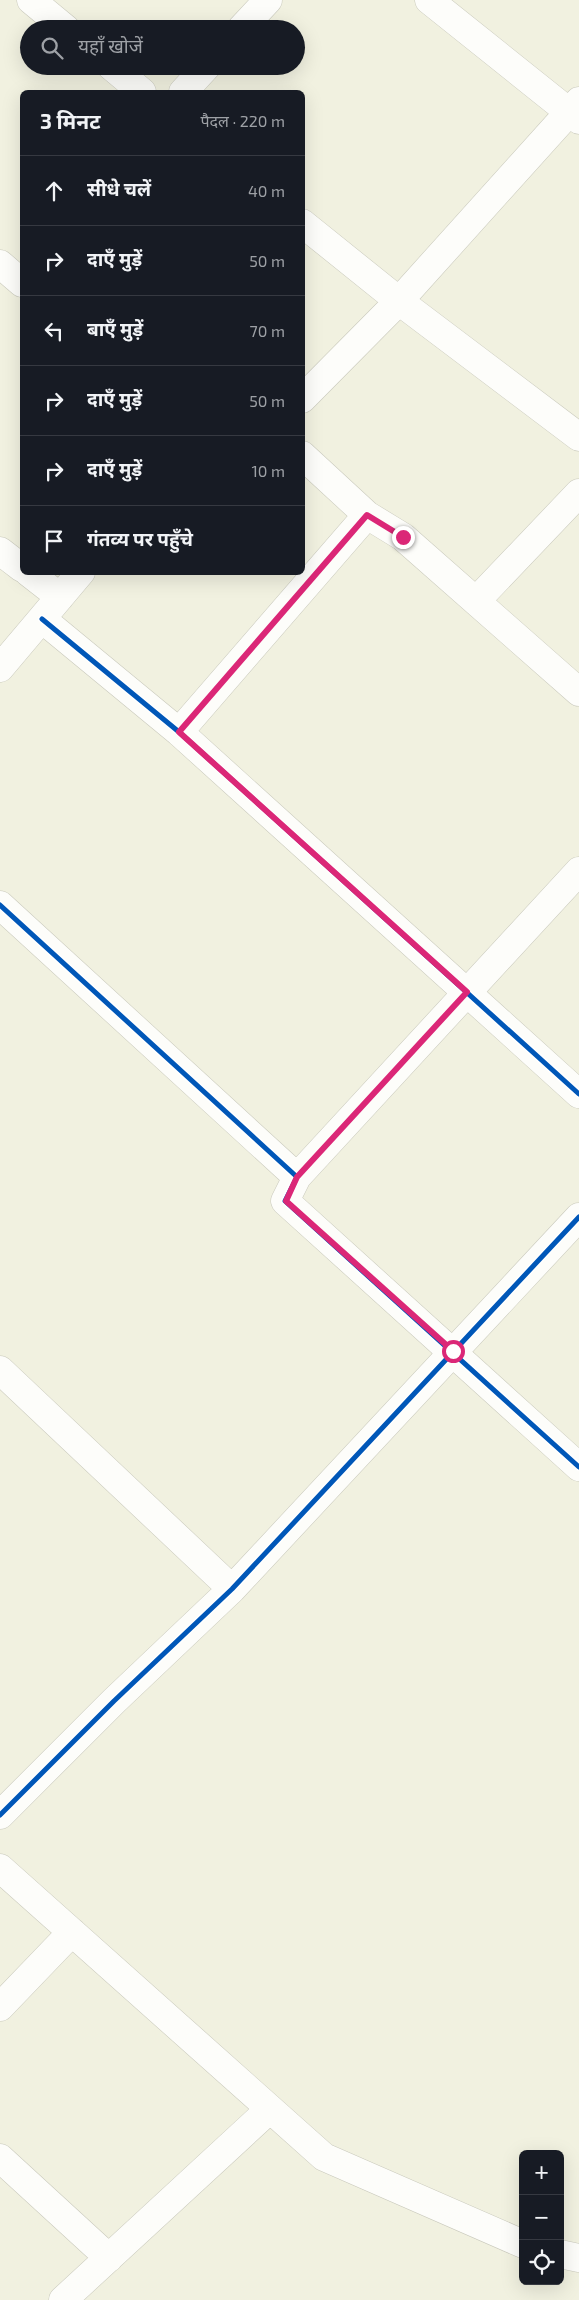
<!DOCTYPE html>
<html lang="hi">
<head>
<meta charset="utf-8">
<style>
	:root { --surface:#171b24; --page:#242831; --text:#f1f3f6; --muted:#9ea1a6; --line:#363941 }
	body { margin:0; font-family:"Exo 2","Noto Sans Devanagari",sans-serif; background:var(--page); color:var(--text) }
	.controls { position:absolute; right:15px; bottom:15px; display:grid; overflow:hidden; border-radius:8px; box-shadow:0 5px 20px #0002 }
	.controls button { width:45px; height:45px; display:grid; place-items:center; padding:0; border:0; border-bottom:1px solid var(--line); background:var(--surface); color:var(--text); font:25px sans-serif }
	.stop { position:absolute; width:15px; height:15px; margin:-11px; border:4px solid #db2777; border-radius:50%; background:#fff }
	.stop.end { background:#db2777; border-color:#fff; box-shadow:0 1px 5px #0008 }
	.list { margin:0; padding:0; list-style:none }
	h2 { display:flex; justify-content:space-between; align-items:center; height:65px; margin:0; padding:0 20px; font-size:21px }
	h2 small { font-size:16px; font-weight:400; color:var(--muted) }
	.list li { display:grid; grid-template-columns:32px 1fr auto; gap:15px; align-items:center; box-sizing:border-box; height:70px; padding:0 20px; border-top:1px solid var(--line) }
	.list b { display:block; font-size:19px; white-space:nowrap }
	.list em { font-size:16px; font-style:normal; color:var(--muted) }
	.icon { flex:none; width:28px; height:28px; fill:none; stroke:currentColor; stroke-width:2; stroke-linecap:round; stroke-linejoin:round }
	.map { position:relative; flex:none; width:579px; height:2300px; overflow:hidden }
	.search { position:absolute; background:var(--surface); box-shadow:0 5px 20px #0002; left:20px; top:20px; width:285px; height:55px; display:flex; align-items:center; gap:12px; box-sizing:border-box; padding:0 18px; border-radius:28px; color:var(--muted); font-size:19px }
	.panel { position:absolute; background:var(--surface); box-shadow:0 5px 20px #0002; left:20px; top:90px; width:285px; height:485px; border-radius:8px }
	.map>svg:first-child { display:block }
</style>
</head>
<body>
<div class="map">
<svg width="579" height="2300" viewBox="0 0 579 2300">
	<rect width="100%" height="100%" fill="#f1f1e0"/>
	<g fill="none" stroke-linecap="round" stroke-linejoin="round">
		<g stroke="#c9c9bc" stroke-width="29">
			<path id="minor" d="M31 0 66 29
				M429 0 579 120
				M241 29 268 0
				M111 66 142 92
				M183 92 207 66
				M302 223 399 301 579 437
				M0 264 22 283
				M302 399 399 301 579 101
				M302 455 367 515 403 537 579 692
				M0 551 22 568
				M28 572 60 597
				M476 601 579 493
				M42 619 179 732 579 1094
				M0 668 81 572
				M179 732 367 515
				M0 905 297 1177 285 1201 579 1467
				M297 1177 579 871
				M0 1370 232 1589
				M0 1815 114 1701 232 1589 579 1217
				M0 1868 324 2157 523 2244
				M0 2007 72 1932
				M0 2158 109 2258
				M560 2254 579 2258
				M63 2300 270 2109"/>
		</g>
		<use href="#minor" stroke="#fdfdfa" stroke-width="28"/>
		<g stroke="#fff" stroke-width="8">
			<path id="cycleway" d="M42 619 179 732 579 1094
				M0 905 297 1177 285 1201 579 1467
				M0 1815 114 1701 232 1589 579 1217"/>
		</g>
		<use href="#cycleway" stroke="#0057b8" stroke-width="5"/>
	</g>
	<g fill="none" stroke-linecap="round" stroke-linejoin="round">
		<path stroke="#db2777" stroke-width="6" d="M403 537 367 515 179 732 467 992 297 1177 286 1201 453 1351"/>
	</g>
</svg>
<div class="controls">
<button>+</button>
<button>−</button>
<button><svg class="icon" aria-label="locate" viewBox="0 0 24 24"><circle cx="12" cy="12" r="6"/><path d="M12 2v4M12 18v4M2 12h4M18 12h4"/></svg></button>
</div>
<div class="stop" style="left:453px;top:1351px"></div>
<div class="stop end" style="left:403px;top:537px"></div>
<div class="search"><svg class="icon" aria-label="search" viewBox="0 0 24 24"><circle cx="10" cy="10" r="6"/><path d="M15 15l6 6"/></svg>यहाँ खोजें</div>
<section class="panel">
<h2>3 मिनट<small>पैदल · 220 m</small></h2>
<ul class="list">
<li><svg class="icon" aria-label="ahead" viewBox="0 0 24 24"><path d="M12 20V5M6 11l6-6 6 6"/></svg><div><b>सीधे चलें</b></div><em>40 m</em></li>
<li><svg class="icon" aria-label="right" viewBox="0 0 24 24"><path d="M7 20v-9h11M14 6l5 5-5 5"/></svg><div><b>दाएँ मुड़ें</b></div><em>50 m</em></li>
<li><svg class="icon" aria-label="left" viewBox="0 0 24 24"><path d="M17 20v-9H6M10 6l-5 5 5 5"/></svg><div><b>बाएँ मुड़ें</b></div><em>70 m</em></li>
<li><svg class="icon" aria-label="right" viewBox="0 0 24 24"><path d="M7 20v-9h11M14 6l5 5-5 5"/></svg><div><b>दाएँ मुड़ें</b></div><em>50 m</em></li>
<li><svg class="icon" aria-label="right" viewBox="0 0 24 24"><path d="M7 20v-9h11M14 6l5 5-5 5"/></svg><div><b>दाएँ मुड़ें</b></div><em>10 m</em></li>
<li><svg class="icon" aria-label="arrive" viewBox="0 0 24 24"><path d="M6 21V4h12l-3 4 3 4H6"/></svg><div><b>गंतव्य पर पहुँचे</b></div></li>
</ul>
</section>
</div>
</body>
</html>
